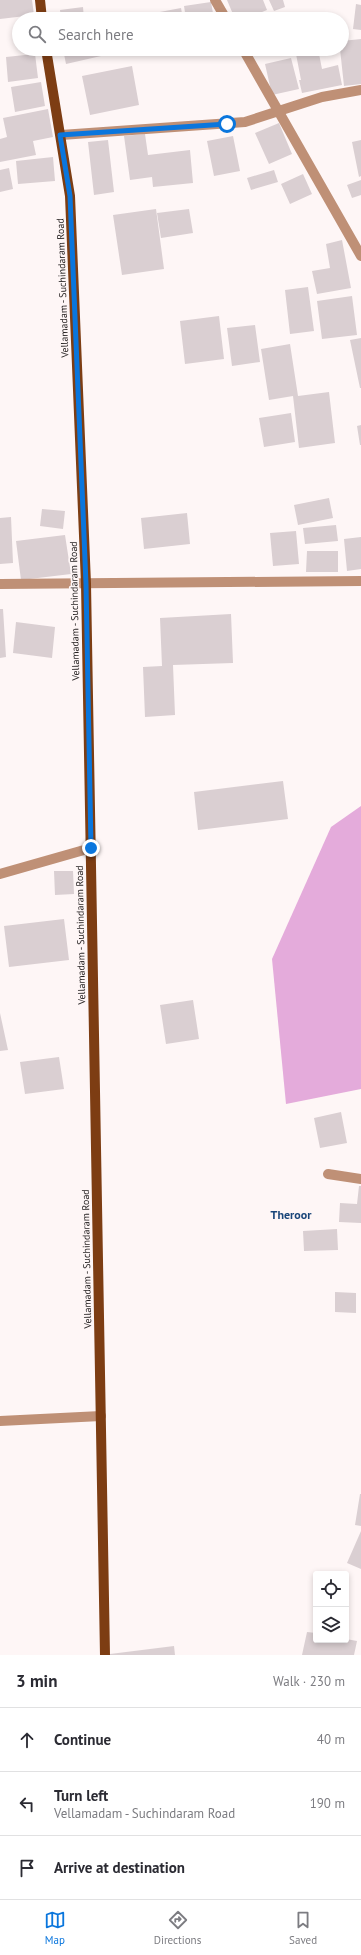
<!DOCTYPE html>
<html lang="en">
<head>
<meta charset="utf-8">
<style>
	:root { --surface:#fff; --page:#f2f2f3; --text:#2b2b33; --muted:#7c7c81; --line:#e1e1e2; --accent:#0a76dd }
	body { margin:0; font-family:"PT Sans",sans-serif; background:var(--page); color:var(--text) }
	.controls { position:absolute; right:12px; bottom:12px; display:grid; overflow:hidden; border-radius:4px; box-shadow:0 2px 6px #0003 }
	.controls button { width:36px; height:36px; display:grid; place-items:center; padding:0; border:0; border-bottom:1px solid var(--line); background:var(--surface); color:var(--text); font:20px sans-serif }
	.stop { position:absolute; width:12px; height:12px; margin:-9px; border:3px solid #0a76dd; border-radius:50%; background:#fff }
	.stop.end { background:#0a76dd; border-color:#fff; box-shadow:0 1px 4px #0008 }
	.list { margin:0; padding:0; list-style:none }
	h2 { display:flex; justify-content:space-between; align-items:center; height:52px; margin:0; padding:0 16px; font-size:17px }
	h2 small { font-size:13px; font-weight:400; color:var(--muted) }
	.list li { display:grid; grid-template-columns:26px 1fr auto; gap:12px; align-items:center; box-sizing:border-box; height:64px; padding:0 16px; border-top:1px solid var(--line) }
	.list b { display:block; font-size:15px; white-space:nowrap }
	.list p { margin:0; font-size:13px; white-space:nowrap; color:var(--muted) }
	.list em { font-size:13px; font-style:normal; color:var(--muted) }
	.icon { flex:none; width:22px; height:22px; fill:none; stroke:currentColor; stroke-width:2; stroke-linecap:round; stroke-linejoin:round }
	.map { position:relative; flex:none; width:361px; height:1655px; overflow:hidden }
	.search { position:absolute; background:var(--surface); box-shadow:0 2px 6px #0003; left:12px; right:12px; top:12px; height:44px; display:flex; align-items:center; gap:10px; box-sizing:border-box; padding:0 14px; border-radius:22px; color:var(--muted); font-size:15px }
	.sheet { height:244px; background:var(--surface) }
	nav { display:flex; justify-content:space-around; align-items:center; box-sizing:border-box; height:56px; border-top:1px solid var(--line); background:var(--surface); font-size:11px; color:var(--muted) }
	nav a { display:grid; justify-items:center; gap:2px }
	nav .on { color:var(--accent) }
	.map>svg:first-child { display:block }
</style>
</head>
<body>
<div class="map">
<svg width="361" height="1655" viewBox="0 0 361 1655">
	<rect width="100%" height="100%" fill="#fef6f6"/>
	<path fill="#e4abdb" d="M361 806V1089L286 1104 272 959 331 827Z"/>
	<path fill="#dacfd2" d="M0 0H32L34 15 0 19Z
		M227 0H263L267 10 245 19H235Z
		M269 0H283L285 7 274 11Z
		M211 2 214 19H186L184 6Z
		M356 4 361 5V30L353 29Z
		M83 7 84 19H61L60 10Z
		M181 8 183 19H128V18Z
		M361 39V84L344 86 340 49H342V41Z
		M63 49H99L101 56 66 64Z
		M318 49 322 69 338 65 342 85 302 93 299 80H301L296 54Z
		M35 54 38 78 8 82 6 57Z
		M291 58 299 89 272 95 265 64Z
		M132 66 139 105 90 115 82 76Z
		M41 82 45 106 15 112 11 87Z
		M48 109 53 137 33 141 36 155 0 162V139L7 137 3 118Z
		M279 123 292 154 269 164 255 133Z
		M145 134 148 155 190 150 193 183 153 187 152 177 130 180 124 136Z
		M233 136 240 171 214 176 207 141Z
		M108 140 114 192 94 195 88 142Z
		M361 140V176L359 177 352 142Z
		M53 157 55 181 18 184 16 161Z
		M9 168 13 189 0 192V170Z
		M274 170 278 182 251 190 247 178Z
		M303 174 312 194 290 204 281 184Z
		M361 180V195L352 198 347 185Z
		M156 209 164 269 122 275 113 215Z
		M189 209 193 233 161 238 157 213Z
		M342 240 351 288 317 294 312 271 330 268 326 244Z
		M308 287 314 331 290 334 285 290Z
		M352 296 357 335 322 339 317 301Z
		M219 316 224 359 185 364 180 321Z
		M255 325 260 362 232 366 227 328Z
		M361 338V388H360L350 340Z
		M290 344 298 396 329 392 335 443 299 448 293 396 269 400 261 349Z
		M291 413 295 442 264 447 259 418Z
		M361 425V445H360L357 426Z
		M329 498 333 518 298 525 294 505Z
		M42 509 65 511 63 529 40 526Z
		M187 513 190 544 144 549 141 518Z
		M11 517 13 563 0 564V518Z
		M336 525 338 541 305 544 303 528Z
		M296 531 299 564 273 566 270 533Z
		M65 535 71 574 21 580 16 541Z
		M361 537V569L347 571 344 539Z
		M307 551H338V572H306Z
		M0 609H3L6 657 0 658Z
		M231 614 233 663 173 665 175 715 145 717 143 667 162 666 160 618Z
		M16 622 55 627 52 658 13 653Z
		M283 781 288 819 198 830 194 792Z
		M54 871H73L74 894 55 895Z
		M64 919 69 960 9 967 4 926Z
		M193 1000 199 1039 166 1044 160 1005Z
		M0 1013 8 1050 0 1051Z
		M59 1057 64 1089 25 1094 20 1062Z
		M341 1112 347 1143 320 1148 314 1118Z
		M359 1186H361V1223L339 1222 340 1203 357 1204Z
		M337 1229 338 1250 304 1251 303 1231Z
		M335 1292 356 1293V1313L335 1312Z
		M360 1494H361V1526L355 1525Z
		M361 1531V1569L347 1563Z
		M307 1632 316 1633V1640L346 1639 357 1641 354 1655H302Z
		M174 1646 175 1655H110V1654Z"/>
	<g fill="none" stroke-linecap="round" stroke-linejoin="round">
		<path stroke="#bf9076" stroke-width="10" d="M215 0 226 19
			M243 49 361 256
			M61 135 245 122 322 97 361 90
			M0 584 361 581
			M0 874 91 848
			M328 1174 361 1179
			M0 1421 101 1416"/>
		<path stroke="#7d3d13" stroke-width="10" d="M40 0 42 19
			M46 49 70 196 86 584 105 1655"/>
	</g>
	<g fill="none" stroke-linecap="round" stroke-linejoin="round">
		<path stroke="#0a76dd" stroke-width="5" d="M91 848 86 584 70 196 60 135 227 124"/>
	</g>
	<g text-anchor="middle" stroke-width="3.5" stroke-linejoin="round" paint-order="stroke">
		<g font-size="10" fill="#231f1f" stroke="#fef6f6">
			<text transform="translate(62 288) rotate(-92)" y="4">Vellamadam - Suchindaram Road</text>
			<text transform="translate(74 611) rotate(-91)" y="4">Vellamadam - Suchindaram Road</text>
			<text transform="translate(80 935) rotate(-91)" y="4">Vellamadam - Suchindaram Road</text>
			<text transform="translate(86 1259) rotate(-91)" y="4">Vellamadam - Suchindaram Road</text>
		</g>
		<g font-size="12" font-weight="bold" fill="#194579" stroke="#fef6f6">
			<text x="291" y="1219">Theroor</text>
		</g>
	</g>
</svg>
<div class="controls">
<button><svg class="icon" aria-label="locate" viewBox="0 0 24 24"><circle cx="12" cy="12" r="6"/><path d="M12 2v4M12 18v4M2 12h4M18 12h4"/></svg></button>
<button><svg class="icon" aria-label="layers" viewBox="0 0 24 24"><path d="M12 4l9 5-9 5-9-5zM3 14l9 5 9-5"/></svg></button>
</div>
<div class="stop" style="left:227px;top:124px"></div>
<div class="stop end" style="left:91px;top:848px"></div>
<div class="search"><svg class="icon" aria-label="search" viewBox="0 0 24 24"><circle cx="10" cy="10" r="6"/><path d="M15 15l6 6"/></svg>Search here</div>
</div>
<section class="sheet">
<h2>3 min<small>Walk · 230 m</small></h2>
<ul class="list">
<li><svg class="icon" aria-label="ahead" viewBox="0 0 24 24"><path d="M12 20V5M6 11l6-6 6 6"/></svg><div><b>Continue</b></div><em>40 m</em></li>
<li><svg class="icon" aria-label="left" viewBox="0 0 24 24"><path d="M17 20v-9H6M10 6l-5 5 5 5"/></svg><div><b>Turn left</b><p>Vellamadam - Suchindaram Road</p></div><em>190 m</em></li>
<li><svg class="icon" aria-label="arrive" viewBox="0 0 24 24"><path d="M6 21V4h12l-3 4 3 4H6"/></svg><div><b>Arrive at destination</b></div></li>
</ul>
</section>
<nav>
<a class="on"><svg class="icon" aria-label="map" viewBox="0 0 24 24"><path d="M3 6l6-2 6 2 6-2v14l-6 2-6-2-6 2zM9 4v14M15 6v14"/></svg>Map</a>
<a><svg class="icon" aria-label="directions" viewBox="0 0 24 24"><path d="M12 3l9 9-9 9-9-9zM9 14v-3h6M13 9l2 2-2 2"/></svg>Directions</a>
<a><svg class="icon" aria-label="saved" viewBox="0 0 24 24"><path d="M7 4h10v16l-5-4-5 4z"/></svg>Saved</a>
</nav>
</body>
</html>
